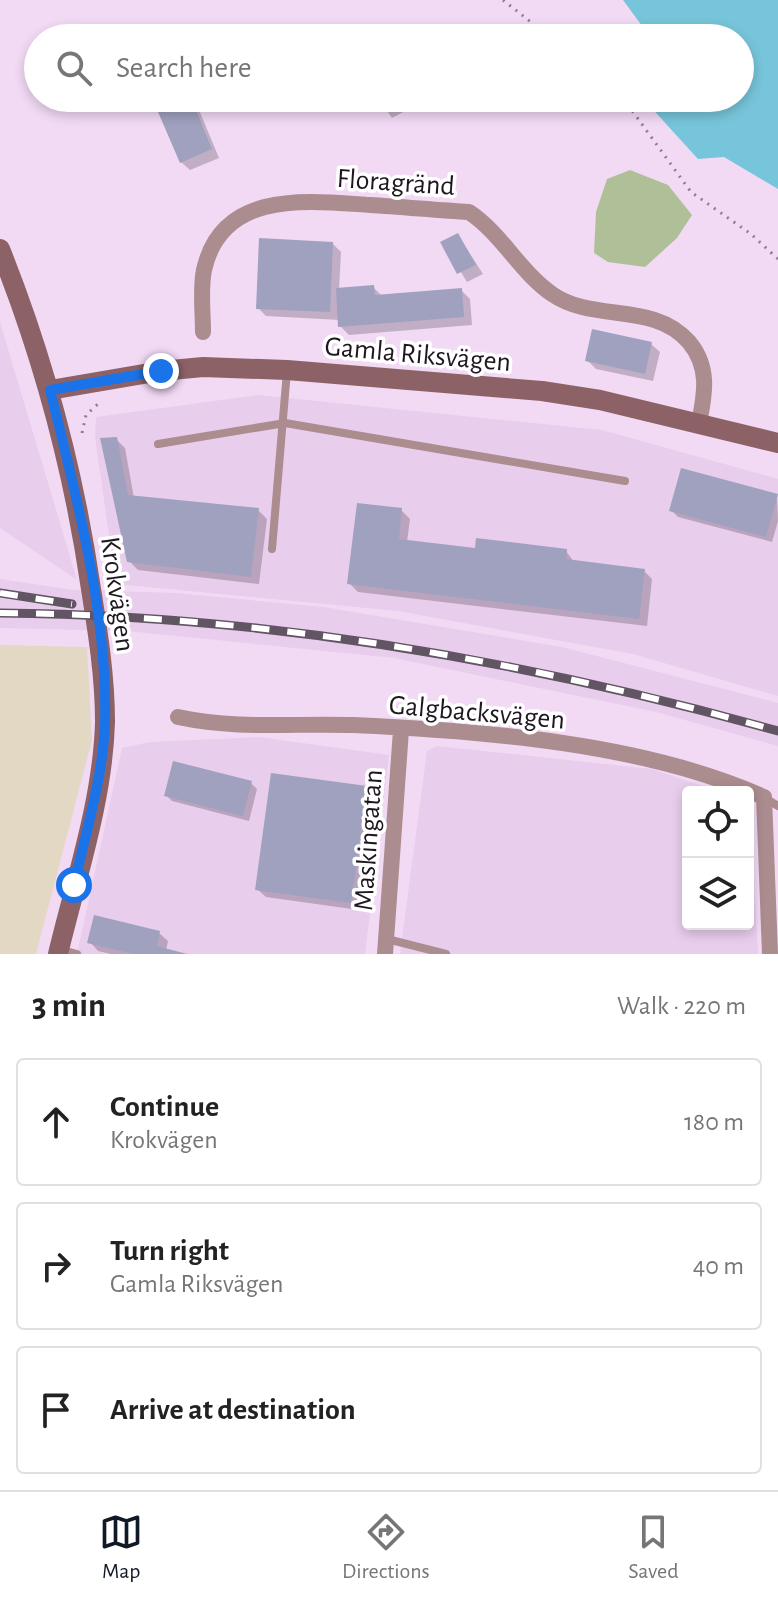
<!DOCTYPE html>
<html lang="en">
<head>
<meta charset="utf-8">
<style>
	:root { --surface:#fff; --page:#f2f2f2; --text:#222; --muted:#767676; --line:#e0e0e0; --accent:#111827 }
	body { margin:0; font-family:"Alegreya Sans",sans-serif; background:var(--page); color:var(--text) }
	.controls { position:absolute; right:24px; bottom:24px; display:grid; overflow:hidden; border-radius:8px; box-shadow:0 4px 12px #0003 }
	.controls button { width:72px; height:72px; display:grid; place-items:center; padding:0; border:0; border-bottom:2px solid var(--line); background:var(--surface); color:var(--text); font:40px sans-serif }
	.stop { position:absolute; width:24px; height:24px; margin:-18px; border:6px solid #1a73e8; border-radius:50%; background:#fff }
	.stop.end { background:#1a73e8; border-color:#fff; box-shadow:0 2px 8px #0008 }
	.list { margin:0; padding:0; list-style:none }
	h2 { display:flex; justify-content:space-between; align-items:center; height:104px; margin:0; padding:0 32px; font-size:34px }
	h2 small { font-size:26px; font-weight:400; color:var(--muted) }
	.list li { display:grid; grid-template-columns:52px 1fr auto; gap:24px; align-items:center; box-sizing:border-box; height:128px; margin:0 16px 16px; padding:0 16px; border:2px solid var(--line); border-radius:8px }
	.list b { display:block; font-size:30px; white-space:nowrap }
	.list p { margin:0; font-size:26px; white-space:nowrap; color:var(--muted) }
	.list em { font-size:26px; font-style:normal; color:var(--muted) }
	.icon { flex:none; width:44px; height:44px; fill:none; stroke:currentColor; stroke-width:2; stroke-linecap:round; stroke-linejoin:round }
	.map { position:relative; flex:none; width:778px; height:954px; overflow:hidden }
	.search { position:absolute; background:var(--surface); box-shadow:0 4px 12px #0003; left:24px; right:24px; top:24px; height:88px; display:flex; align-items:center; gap:20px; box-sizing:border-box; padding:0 28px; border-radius:44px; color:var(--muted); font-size:30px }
	.sheet { height:536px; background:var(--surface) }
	nav { display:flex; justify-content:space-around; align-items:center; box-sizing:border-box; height:112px; border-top:2px solid var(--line); background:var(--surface); font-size:22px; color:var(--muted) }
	nav a { display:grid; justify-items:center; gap:4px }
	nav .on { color:var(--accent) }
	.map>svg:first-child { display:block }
</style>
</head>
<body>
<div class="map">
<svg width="778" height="954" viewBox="0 0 778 954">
	<rect width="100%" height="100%" fill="#f2daf5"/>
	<path fill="#e3d8c4" d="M0 645 87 647 92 740 36 954H0Z"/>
	<path fill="#e9cded" d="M0 322 77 580 0 528Z
		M258 395 602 430 778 479V696L633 654 398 611 116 584 95 437 96 417Z
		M0 579 74 590 176 593 324 607 562 647 778 703V746L656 712 394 658 126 631 0 628Z
		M259 737 389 755 365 954H77L122 748 150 742Z
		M437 746 652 769 721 792H688V924H748L750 802 758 954H400L427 751Z"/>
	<path fill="#afc098" d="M630 170 668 185 692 215 677 238 645 267 608 262 594 253 596 212 607 179Z"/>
	<path fill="#77c5da" d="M623 0H778V189L724 157 698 159 647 103 646 98H740V38H651Z"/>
	<path fill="#0003" d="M154 98H214L197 105 219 158 190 170 181 162Z
		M324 98H350L333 107Z
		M378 98H425L426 100 392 118Z
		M458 235 483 274 467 282 443 243Z
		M332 243 341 252 339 290 374 288 382 296 461 290 470 299 472 325 349 335 340 326V320L266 316 258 308Z
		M651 344 660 352 653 381 596 369 587 360Z
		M116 439 125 448 134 498 258 510 267 519 259 584 138 570 129 561Z
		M777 496 778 521 772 542 678 517 671 510Z
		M401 510 410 519 407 542 477 550 566 551 574 562 644 571 652 579 647 626 358 592 349 583Z
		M251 783 257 789 249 821 172 801 166 795Z
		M366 788 374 796 359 910 266 897 257 889Z
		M159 933 168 941 166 950 183 954H111L98 951 90 942Z"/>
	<path fill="#9fa1bf" d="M384 24 391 38H357Z
		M152 98H191L212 149 180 163Z
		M376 98H406L382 111Z
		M458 233 476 265 457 274 440 242Z
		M259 238 333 242 330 312 256 309Z
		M374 285 375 295 462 288 464 317 338 327 336 288Z
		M592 329 652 342 645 374 585 361Z
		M117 437 128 495 259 508 251 577 127 562 100 438Z
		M681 468 778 494 766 537 669 511Z
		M357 503 402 508 399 539 475 548 476 538 567 549 566 559 645 569 639 619 347 584Z
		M173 761 252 781 243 816 164 796Z
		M271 773 367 786 351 903 255 890Z
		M94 915 160 931 157 946 187 954H134L87 943Z"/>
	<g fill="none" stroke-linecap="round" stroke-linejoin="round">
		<path stroke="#8e7d90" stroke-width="3" stroke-dasharray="2 6" stroke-linecap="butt" d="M503 0 551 38
			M623 98 691 192 751 234 778 259
			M82 433 86 415 99 403"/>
		<path stroke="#ab8c8f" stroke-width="8" d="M158 444 285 423 625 481
			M272 549 287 371
			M765 798 778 806
			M387 939 446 954
			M59 949 77 954"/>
		<path stroke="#ab8c8f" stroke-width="16" d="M203 332C203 312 200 289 204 270 222 189 309 201 370 205 403 207 436 210 469 212 502 234 520 272 552 294 593 323 654 301 689 342 710 367 705 394 699 423
			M178 717C239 730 292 723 353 725 485 731 643 743 764 797L770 954
			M385 954 401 730"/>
		<path stroke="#8d6267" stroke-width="20" d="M0 249C44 359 74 472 91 589 98 633 105 677 105 722 103 799 76 879 58 954
			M50 390 161 371 203 367 287 370 542 391 600 400 778 443"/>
		<g stroke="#615463" stroke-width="9">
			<path id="rail" d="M0 593 72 604
				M0 613C265 615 524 660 778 731"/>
		</g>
		<use href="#rail" stroke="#fff" stroke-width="6" stroke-dasharray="18" stroke-linecap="butt"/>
	</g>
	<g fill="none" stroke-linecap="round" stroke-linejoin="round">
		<path stroke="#1a73e8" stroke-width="10" d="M74 885C86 832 103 777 105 722 108 615 76 494 50 390L161 371"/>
	</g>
	<g text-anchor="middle" stroke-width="7" stroke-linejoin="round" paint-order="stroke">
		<g font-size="28" fill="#1f1720" stroke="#fff">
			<text transform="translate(396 181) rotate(4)" y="10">Floragränd</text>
			<text transform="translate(418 353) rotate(5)" y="10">Gamla Riksvägen</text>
			<text transform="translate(119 594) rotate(82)" y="10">Krokvägen</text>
			<text transform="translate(477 711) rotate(5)" y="10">Galgbacksvägen</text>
			<text transform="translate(367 840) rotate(-86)" y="10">Maskingatan</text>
		</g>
	</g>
</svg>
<div class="controls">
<button><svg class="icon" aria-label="locate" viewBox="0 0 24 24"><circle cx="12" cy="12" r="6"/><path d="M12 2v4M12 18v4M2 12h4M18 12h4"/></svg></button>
<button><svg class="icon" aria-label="layers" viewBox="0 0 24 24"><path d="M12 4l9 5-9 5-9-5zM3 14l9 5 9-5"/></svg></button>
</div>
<div class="stop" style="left:74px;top:885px"></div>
<div class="stop end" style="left:161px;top:371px"></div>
<div class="search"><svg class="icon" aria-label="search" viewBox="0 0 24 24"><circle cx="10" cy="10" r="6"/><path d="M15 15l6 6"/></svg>Search here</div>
</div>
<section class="sheet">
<h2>3 min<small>Walk · 220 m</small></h2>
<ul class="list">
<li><svg class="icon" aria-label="ahead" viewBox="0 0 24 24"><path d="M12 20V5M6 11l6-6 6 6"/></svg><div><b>Continue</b><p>Krokvägen</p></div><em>180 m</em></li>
<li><svg class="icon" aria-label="right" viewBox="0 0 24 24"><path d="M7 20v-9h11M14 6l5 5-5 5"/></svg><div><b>Turn right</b><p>Gamla Riksvägen</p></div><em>40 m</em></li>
<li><svg class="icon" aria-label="arrive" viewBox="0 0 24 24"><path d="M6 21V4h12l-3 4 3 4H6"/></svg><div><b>Arrive at destination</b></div></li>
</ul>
</section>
<nav>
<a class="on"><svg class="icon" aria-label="map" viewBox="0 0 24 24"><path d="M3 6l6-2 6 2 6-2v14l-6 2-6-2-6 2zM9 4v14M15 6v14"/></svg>Map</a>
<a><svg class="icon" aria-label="directions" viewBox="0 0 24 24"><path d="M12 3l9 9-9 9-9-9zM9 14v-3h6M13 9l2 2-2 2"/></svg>Directions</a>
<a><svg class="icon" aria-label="saved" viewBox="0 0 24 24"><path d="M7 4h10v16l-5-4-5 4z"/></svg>Saved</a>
</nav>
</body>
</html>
